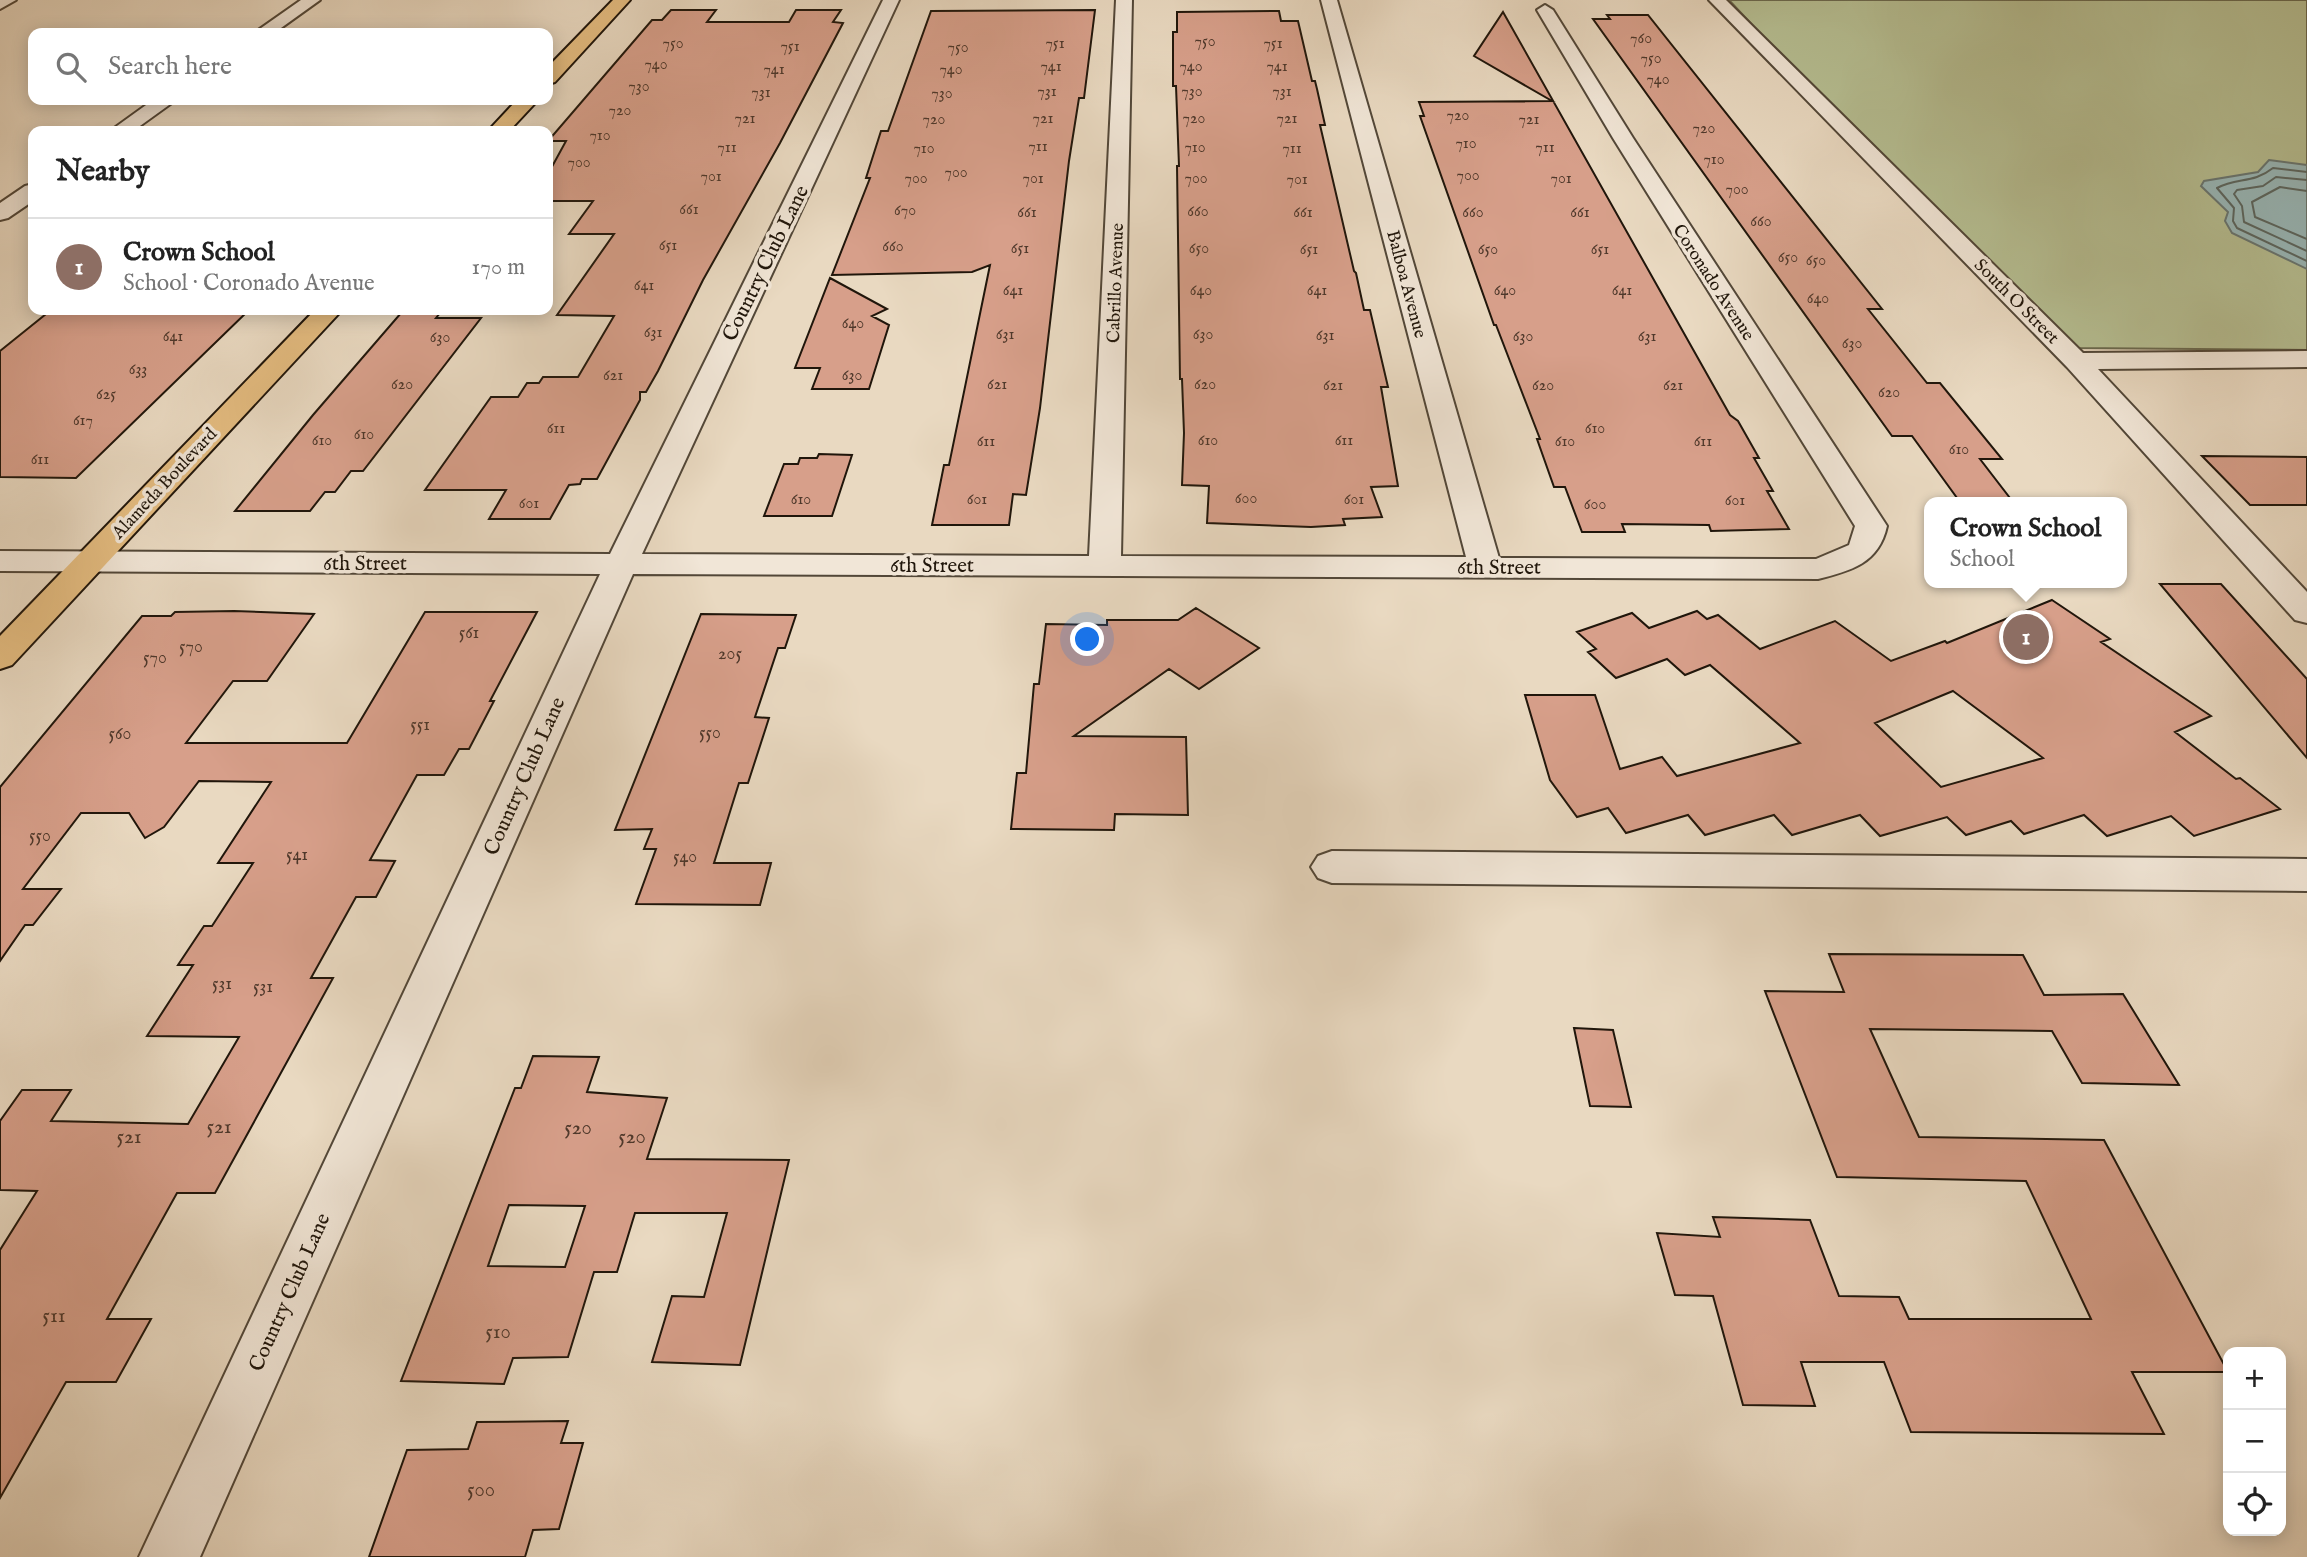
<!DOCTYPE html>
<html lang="en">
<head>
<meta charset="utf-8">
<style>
	:root { --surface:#fff; --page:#f2f2f2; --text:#222; --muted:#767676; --line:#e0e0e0; --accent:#1a73e8 }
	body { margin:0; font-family:"IM FELL English",serif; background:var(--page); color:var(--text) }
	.controls { position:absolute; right:21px; bottom:21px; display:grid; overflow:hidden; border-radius:14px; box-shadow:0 4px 18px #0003 }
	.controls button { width:63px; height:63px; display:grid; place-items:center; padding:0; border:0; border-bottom:2px solid var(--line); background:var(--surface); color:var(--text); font:35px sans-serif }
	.you { position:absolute; left:1088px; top:640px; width:24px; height:24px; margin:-18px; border:5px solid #fff; border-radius:50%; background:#1a73e8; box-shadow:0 0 0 10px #1a73e833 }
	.badge { display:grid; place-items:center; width:46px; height:46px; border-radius:50%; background:var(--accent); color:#fff; font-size:23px; font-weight:700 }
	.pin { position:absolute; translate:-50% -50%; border:4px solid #fff; box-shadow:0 2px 7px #0006 }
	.popup { position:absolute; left:1924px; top:497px; width:203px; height:91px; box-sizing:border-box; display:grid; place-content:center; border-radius:14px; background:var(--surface); filter:drop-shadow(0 2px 5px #0005); font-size:23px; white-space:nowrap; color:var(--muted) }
	.popup b { font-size:26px; color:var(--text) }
	.popup::after { content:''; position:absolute; left:50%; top:100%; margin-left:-14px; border:14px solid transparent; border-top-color:var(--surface) }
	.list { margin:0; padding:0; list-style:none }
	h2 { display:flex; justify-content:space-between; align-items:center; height:91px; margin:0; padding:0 28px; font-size:30px }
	h2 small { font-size:23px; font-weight:400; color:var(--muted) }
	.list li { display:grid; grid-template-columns:46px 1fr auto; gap:21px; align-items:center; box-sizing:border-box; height:98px; padding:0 28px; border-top:2px solid var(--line) }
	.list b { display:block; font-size:26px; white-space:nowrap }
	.list p { margin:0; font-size:23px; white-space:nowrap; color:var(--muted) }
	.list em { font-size:23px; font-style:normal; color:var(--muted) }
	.icon { flex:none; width:38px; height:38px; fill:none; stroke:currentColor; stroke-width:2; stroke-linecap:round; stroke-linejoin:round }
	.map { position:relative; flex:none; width:2307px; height:1557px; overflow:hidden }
	.search { position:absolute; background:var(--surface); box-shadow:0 4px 18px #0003; left:28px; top:28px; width:525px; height:77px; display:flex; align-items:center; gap:18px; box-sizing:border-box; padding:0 24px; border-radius:14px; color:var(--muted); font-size:26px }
	.panel { position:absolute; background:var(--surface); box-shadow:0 4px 18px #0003; left:28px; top:126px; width:525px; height:189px; border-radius:14px }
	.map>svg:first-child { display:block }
</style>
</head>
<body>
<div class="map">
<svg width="2307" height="1557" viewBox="0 0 2307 1557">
	<rect width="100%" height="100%" fill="#e9d9c1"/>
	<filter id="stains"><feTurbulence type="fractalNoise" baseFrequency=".00286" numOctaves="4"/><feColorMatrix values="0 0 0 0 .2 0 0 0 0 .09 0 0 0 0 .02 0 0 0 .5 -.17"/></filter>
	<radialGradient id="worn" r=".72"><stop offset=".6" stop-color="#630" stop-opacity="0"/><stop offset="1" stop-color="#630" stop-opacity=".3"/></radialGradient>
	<path fill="#b6bf93" stroke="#6b6a4f" stroke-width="2" d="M1729 0H2307V350L2075 348 1820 97Z"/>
	<path fill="#99b9ba" stroke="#697874" stroke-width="2" d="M2269 160 2307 165V269L2232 233 2225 221 2228 212 2201 186 2204 181 2258 172Z"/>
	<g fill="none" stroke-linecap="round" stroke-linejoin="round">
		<path stroke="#5c6862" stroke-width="2" d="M2307 172 2273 168C2253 184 2237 177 2217 188L2234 208 2233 221 2237 228 2307 261
			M2307 180 2276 177 2263 186 2237 190 2234 194 2242 206 2244 222 2307 251
			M2307 191 2280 187 2252 202 2255 217 2307 239"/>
	</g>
	<path fill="#d79f8a" stroke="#20160b" stroke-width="2" fill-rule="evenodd" d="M671 10H716L707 22H789L796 10H841L833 22 843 23 780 143 703 280 658 371 646 392H640V400L597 479H582L580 484 569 485 550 519H489L506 490H425L491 397H518L527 383H539L543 377H578L614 316 557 315 614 234H569L593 201H548V174L566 141H548L652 20H662Z
		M1095 10 1084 98H1079L1069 161 1040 408 1026 495 1013 494 1009 525H932L944 465H949L990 265 972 272 832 275 870 178H866L881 131H888L931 11Z
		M1279 11 1281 21H1298L1312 81H1315L1317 89 1325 125H1320L1354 271 1356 273 1364 310H1370L1388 387H1381L1398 486 1371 487 1382 517 1343 519 1345 525 1311 527 1207 523 1209 486 1182 485 1184 433 1182 379H1180L1177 166H1179L1176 86H1173V32H1177V12Z
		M1503 12 1730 415 1738 421 1759 458H1754L1773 491H1767L1789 529 1711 531 1709 525 1622 524 1625 532H1582L1565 487H1554L1537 439H1540L1496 325H1494L1420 116H1424L1419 102 1552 101 1474 56Z
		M1607 15H1648L1882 309H1868L1927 383H1940L2002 459H1980L2013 502H1960L1912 436H1892L1593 19H1610Z
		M830 278 887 309 872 316 889 325 869 389H812L820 368H795Z
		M51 310H249L76 478 0 477V351Z
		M401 313H440L436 318H481L363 471H351L335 492H325L310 511H235L313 415Z
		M819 454 852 455 832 516H764L784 464H798L800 458H817Z
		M2202 456 2307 457V505H2250Z
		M2160 584H2221L2307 679V758Z
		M2052 600 2110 639 2101 642 2211 716 2175 732 2236 779 2240 778 2280 809 2194 836 2171 816 2107 836 2084 815 2024 834 2011 821 1966 835 1947 817 1880 836 1860 815 1792 835 1774 815 1705 835 1688 815 1626 833 1608 808 1577 817 1550 780 1525 695H1595L1620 769 1662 757 1677 776 1800 743 1710 665 1685 675 1667 659 1616 678 1588 652 1596 649 1577 632 1632 613 1649 628 1697 611 1707 619 1718 615 1760 649 1835 621 1891 661 1945 641 1947 643ZM1953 691 2043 758 1941 787 1875 723Z
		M1196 608 1259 648 1199 689 1169 669 1074 736 1186 737 1188 815 1115 814 1114 830 1011 829 1017 773H1026L1034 684H1039L1046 624 1107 625V620H1178Z
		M234 611 314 614 267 681H233L186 743H347L425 612H537L490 701H494L469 749H459L444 775H417L370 860 395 861 376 897H356L311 978H333L215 1193H177L107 1319H151L116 1382H66L0 1498V1250L37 1191 0 1190V1121L22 1090H71L51 1121 188 1124 239 1037 147 1036 193 965H178L204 926H212L253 863H218L271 782 199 781 164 827 145 838 129 813H81L23 889H61L33 925H25L0 961V787L142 616H171L175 612Z
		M701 614 796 615 785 648H778L755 717 769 718 748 783H739L714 863H771L760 905 636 904 656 849H644L652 829 615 830Z
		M1829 954 2023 955 2044 995 2123 994 2179 1085 2082 1083 2052 1031 1870 1029 1919 1137 2104 1140 2228 1372H2132L2164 1434 1911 1432 1884 1362H1801L1815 1406 1743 1405 1713 1296 1675 1295 1657 1233 1720 1237 1713 1217 1810 1220 1839 1296 1899 1297 1909 1319H2091L2026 1181 1837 1177 1765 991 1844 992Z
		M1574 1028 1613 1030 1631 1107 1590 1106Z
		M533 1056 599 1057 587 1092 667 1098 647 1159 789 1160 740 1365 652 1362 672 1296 704 1297 727 1213H635L617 1272H594L568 1357 513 1358 504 1384 401 1381 515 1088H521ZM509 1205 585 1206 565 1267 488 1266Z
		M568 1421 561 1443H583L559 1529 533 1530 525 1557H369L407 1450 468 1449 477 1422Z"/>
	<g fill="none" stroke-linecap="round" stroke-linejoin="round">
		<g stroke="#524738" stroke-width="4">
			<path id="minor" d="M0 0H16L0 9Z
				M301 0H320L274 33H254Z
				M883 0H899L642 554 1089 556 1116 0H1132L1121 556 1466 557 1321 0H1337L1499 558 1816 559 1849 545 1855 526 1613 138 1537 10 1545 5 1553 10 1633 138 1887 526C1879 563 1851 571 1818 579L633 574 200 1557H139L600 574 0 571V551L610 554Z
				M1709 0H1726L2083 353 2307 351V367L2098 369 2307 592V623L2295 620 2067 367Z
				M153 100H176L133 131H110Z
				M33 184V201L8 218 0 220V203L25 186Z
				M1332 851 2307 859V891L1332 883 1318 878 1311 867 1318 856Z"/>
		</g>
		<g stroke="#20160b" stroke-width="4">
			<path id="major" d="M613 0H630L555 82 548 84V67Z
				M517 100H538L509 131H488Z
				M315 310H342L12 665 0 669V636Z"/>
		</g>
		<use href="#minor" fill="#f1e6d7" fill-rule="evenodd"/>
		<use href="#major" fill="#e4bc80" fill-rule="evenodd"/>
	</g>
	<g text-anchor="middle" stroke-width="7" stroke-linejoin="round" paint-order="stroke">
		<g font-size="16" fill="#4e382b">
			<text x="1641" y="43">760</text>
			<text x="1205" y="46">750</text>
			<text x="673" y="48">750</text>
			<text x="1055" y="48">751</text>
			<text x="1273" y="48">751</text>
			<text x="790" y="51">751</text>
			<text x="958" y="52">750</text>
			<text x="1651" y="63">750</text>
			<text x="656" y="69">740</text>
			<text x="1051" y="71">741</text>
			<text x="1191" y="71">740</text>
			<text x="1277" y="71">741</text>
			<text x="774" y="74">741</text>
			<text x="951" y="74">740</text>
			<text x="1658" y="84">740</text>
			<text x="639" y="91">730</text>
			<text x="1047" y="96">731</text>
			<text x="1192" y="96">730</text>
			<text x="1282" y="96">731</text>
			<text x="761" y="97">731</text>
			<text x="942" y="98">730</text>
			<text x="620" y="115">720</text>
			<text x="1458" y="120">720</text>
			<text x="745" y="123">721</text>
			<text x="1043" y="123">721</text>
			<text x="1194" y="123">720</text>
			<text x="1287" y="123">721</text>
			<text x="934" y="124">720</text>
			<text x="1529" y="124">721</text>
			<text x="1704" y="133">720</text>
			<text x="600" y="140">710</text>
			<text x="1466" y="148">710</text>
			<text x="1038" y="151">711</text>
			<text x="727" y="152">711</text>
			<text x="1195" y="152">710</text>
			<text x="1545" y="152">711</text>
			<text x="924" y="153">710</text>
			<text x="1292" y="153">711</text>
			<text x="1714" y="164">710</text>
			<text x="579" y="167">700</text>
			<text x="956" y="177">700</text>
			<text x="1468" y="180">700</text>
			<text x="711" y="181">701</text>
			<text x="916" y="183">700</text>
			<text x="1033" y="183">701</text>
			<text x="1196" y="183">700</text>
			<text x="1561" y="183">701</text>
			<text x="1297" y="184">701</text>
			<text x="1737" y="194">700</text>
			<text x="689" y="214">661</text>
			<text x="905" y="215">670</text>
			<text x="1198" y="216">660</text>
			<text x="1027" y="217">661</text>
			<text x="1303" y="217">661</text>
			<text x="1473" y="217">660</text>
			<text x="1580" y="217">661</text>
			<text x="1761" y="226">660</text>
			<text x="668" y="250">651</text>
			<text x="893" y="251">660</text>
			<text x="1020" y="253">651</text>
			<text x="1199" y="253">650</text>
			<text x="1309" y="254">651</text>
			<text x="1488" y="254">650</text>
			<text x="1600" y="254">651</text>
			<text x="1788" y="262">650</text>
			<text x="1816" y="265">650</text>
			<text x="644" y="290">641</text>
			<text x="1013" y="295">641</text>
			<text x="1201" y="295">640</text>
			<text x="1317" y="295">641</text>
			<text x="1505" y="295">640</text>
			<text x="1622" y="295">641</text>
			<text x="1818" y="303">640</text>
			<text x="853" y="328">640</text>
			<text x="653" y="337">631</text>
			<text x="1005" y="339">631</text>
			<text x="1203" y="339">630</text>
			<text x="1325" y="340">631</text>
			<text x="173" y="341">641</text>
			<text x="1523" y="341">630</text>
			<text x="1647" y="341">631</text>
			<text x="440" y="342">630</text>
			<text x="1852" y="348">630</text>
			<text x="138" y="374">633</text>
			<text x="613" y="380">621</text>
			<text x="852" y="380">630</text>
			<text x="402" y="389">620</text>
			<text x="997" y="389">621</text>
			<text x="1205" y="389">620</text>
			<text x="1333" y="390">621</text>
			<text x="1543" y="390">620</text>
			<text x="1673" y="390">621</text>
			<text x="1889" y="397">620</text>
			<text x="106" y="399">625</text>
			<text x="83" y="425">617</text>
			<text x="556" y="433">611</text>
			<text x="1595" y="433">610</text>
			<text x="364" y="439">610</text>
			<text x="322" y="445">610</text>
			<text x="1208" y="445">610</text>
			<text x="1344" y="445">611</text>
			<text x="986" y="446">611</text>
			<text x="1565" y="446">610</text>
			<text x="1703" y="446">611</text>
			<text x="1959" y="454">610</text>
			<text x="40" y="464">611</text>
			<text x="1246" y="503">600</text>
			<text x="801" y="504">610</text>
			<text x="977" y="504">601</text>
			<text x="1354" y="504">601</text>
			<text x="1735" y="505">601</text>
			<text x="529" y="508">601</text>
			<text x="1595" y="509">600</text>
		</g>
		<g font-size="18" fill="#20160b" stroke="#f1e6d7">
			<text transform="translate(1714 282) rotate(57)" y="6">Coronado Avenue</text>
			<text transform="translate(1115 283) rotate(-88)" y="6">Cabrillo Avenue</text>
			<text transform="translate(1407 284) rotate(75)" y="6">Balboa Avenue</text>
			<text transform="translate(2017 301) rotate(45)" y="6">South O Street</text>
			<text transform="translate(164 483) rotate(-47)" y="6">Alameda Boulevard</text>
		</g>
		<g font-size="18" fill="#4e382b">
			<text x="469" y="638">561</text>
			<text x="191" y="652">570</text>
			<text x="730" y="659">205</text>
			<text x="155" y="663">570</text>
			<text x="420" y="730">551</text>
			<text x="710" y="738">550</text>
			<text x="120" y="739">560</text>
			<text x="40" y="841">550</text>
			<text x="297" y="860">541</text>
			<text x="685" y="862">540</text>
			<text x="222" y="989">531</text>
			<text x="263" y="992">531</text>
		</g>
		<g font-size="21" fill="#20160b" stroke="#f1e6d7">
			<text transform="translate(765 263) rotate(-64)" y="7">Country Club Lane</text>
			<text x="365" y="570">6th Street</text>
			<text x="932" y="572">6th Street</text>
			<text x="1499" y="574">6th Street</text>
			<text transform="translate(524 776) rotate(-66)" y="7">Country Club Lane</text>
			<text transform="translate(289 1292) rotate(-66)" y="7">Country Club Lane</text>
		</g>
		<g font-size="21" fill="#4e382b">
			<text x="219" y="1133">521</text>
			<text x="578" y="1134">520</text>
			<text x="129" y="1143">521</text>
			<text x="632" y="1143">520</text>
			<text x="54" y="1322">511</text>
			<text x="498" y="1338">510</text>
			<text x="481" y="1496">500</text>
		</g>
	</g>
	<rect width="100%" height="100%" filter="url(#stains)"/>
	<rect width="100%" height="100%" fill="url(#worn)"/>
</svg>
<div class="controls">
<button>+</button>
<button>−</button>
<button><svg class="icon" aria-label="locate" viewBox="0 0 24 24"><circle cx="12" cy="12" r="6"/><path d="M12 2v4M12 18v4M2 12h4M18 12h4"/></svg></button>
</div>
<div class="you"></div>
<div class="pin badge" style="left:2026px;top:637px;background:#8d6e63">1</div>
<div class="popup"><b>Crown School</b>School</div>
<div class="search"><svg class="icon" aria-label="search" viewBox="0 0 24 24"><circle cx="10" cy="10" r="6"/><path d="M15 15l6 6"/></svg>Search here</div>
<section class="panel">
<h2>Nearby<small></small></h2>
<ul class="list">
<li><span class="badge" style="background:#8d6e63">1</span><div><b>Crown School</b><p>School · Coronado Avenue</p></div><em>170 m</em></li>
</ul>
</section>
</div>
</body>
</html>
